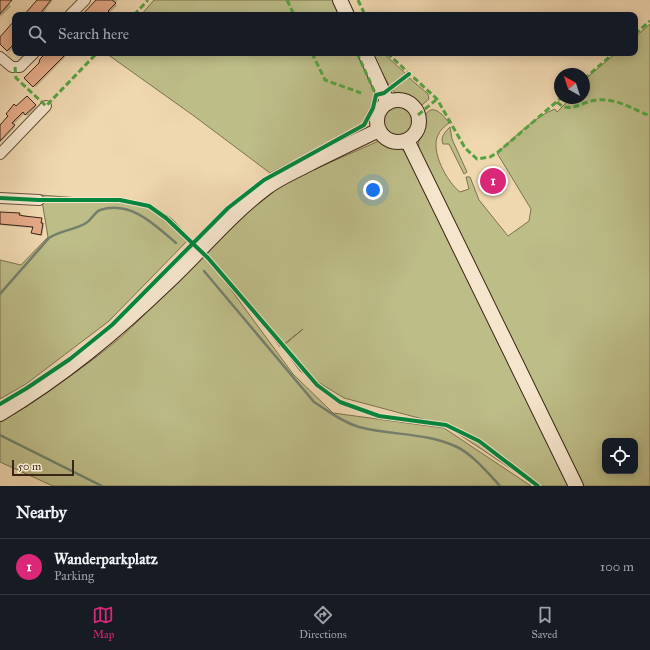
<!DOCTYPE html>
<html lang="en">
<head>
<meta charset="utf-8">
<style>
	:root { --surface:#171b24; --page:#20242c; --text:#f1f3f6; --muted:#9ea1a6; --line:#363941; --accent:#db2777 }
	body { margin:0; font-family:"IM FELL Great Primer",serif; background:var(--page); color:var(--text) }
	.controls { position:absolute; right:12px; bottom:12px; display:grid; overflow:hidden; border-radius:8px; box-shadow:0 2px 10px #0003 }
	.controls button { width:36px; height:36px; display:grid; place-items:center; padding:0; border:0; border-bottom:1px solid var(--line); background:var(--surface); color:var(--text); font:20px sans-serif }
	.compass { position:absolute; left:554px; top:68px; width:36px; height:36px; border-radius:50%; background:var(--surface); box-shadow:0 2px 10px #0003; rotate:321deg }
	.scale { position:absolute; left:12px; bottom:10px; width:62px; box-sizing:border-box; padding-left:4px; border:2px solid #3a2616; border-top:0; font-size:11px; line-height:14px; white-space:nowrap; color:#3a2616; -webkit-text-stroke:3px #f5e5cc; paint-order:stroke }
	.you { position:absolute; left:373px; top:190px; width:14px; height:14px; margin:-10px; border:3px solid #fff; border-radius:50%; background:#1a73e8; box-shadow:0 0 0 6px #1a73e833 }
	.badge { display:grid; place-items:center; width:26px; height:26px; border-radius:50%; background:var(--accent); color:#fff; font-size:13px; font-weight:700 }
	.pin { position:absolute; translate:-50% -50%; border:2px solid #fff; box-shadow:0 1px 4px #0006 }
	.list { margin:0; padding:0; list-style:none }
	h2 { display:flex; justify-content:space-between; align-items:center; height:52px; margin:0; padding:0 16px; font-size:17px }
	h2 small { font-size:13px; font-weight:400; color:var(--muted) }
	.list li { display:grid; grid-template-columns:26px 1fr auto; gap:12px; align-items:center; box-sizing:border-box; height:56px; padding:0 16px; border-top:1px solid var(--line) }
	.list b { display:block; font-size:15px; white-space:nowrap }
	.list p { margin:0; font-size:13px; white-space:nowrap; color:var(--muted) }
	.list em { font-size:13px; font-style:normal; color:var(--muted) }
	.icon { flex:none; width:22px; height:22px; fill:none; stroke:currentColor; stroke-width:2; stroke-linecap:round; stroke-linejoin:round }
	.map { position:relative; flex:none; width:650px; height:486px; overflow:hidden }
	.search { position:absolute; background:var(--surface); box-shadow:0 2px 10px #0003; left:12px; right:12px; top:12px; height:44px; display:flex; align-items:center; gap:10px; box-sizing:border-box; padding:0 14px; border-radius:8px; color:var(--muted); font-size:15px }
	.sheet { height:108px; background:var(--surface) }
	nav { display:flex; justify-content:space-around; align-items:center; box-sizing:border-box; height:56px; border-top:1px solid var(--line); background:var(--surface); font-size:11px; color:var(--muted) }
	nav a { display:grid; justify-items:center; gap:2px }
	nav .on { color:var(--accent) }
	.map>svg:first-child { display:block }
</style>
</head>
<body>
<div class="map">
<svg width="650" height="486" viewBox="0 0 650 486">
	<rect width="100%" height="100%" fill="#efd7b0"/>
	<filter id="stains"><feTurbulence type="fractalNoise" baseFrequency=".005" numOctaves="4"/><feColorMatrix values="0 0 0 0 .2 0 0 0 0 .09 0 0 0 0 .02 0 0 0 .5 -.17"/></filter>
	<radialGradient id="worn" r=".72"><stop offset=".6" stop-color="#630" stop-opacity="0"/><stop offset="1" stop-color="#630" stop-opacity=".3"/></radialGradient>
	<path fill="#bdbd88" stroke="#7c724f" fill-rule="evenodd" d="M154 0H335L343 15H141Z
		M650 24V486H581L420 154C417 144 419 138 423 129 424 126 423 123 424 119 430 101 442 113 449 123 445 126 440 130 438 135 430 151 447 182 460 192L469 189 466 177H470L479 200 508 236 529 221 531 209 497 153C513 139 535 116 555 109L557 112 567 102 566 98H584V80L616 53H635V37ZM605 441H635V471H605Z
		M108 53H360L376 90 367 118 357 129 270 173 194 116 107 54Z
		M371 53H383L405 73 404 76 390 87Z
		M408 77 428 94 429 99 422 105 402 97 392 90Z
		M381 121a18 18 0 1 1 36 0a18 18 0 1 1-36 0Z
		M450 127 452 139 467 172 464 174 449 144H443C440 137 445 132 450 127Z
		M381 140 400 148 406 153 573 486H537L445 425 344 398 300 371 282 347 303 329 280 347 237 289 205 251 270 192 297 177Z
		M41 195C73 198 142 200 168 216 176 221 183 232 189 239L109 321 26 384 0 399V260L21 265 48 237Z
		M202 254 221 276 293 374 333 413 444 428 531 486H53L0 462V419C42 395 84 369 121 337 149 312 175 282 202 254Z"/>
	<path fill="#0003" d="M0 0H7L11 7 0 17Z
		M37 0H53L46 9 44 15H25Z
		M98 0H118L115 3 117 6 109 13 111 15H84Z
		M15 22V46L8 53 13 58 7 53 9 51 0 43V40Z
		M49 53H69L36 87 26 78Z
		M27 97 36 107 27 116 25 113 13 125 15 127 0 143V127Z
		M0 213 19 214 41 219 44 225 42 236 34 234 33 228 0 225Z"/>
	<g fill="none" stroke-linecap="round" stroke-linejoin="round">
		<path stroke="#747f6e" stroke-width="2.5" d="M204 271 314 402C328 411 342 422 359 427 393 436 425 432 457 447 472 454 489 474 500 486
			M0 294 49 238C61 230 75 230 86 223 91 220 95 212 100 210 131 200 155 225 176 243
			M0 435 102 486"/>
	</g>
	<path fill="#e5aa88" stroke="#3a2616" d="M0 0H12L0 14Z
		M37 0H51L39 15H24Z
		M96 0H112L116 3 108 11 112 15H82Z
		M15 20V43L7 51 0 44V37Z
		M46 53H67L33 87 24 78 39 63 40 59Z
		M27 96 36 105 25 115 23 112 12 123 15 125 0 141V125L8 116 6 114 14 104 16 106Z
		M0 212 20 213 19 215 24 216 42 218 41 223H43L41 235 31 233 33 227 0 224Z"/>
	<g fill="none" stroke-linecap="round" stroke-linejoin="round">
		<g stroke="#67523c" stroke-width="12">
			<path id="street" d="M70 15 85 0
				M0 57 12 67H20L34 53
				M0 154 46 106
				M0 198 39 200"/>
		</g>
		<g stroke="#3a2616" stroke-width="16">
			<path id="secondary" d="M340 0 347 15
				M365 53 388 103
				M377 121a21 21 0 1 1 42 0a21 21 0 1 1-42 0Z
				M407 140 576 486
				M0 414C63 376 115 333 168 282 201 251 229 216 266 188 279 178 296 171 311 163 333 152 356 141 379 130"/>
		</g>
		<use href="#street" stroke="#f5e5cc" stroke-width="10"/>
		<use href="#secondary" stroke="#f5e5cc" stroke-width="14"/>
		<path stroke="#54a340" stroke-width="3" stroke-dasharray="6 3" stroke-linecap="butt" d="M287 0 294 15
			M358 0 365 15
			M134 15 148 0
			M635 34 650 21
			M312 53 325 80 361 93
			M357 53 376 95 375 99
			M387 53 437 99 465 148 477 159 490 157 497 153 561 98
			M15 67 16 78 46 106 97 53
			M584 79 614 53
			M557 102C570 115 582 101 597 100 616 98 633 109 650 116
			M418 115 437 99"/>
		<g stroke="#f5e5cc" stroke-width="6">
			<path id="cycleway" d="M0 198 39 200H120L149 206 166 218 208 258 317 385 340 402 379 416 446 425 479 441 538 486
				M0 404 27 388 70 359 112 325 228 208 264 180 364 125 373 108 376 95 384 93 409 74"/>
		</g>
		<use href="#cycleway" stroke="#00873e" stroke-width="4"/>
	</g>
	<rect width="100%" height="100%" filter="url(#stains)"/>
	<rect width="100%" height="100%" fill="url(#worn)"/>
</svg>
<div class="controls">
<button><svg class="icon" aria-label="locate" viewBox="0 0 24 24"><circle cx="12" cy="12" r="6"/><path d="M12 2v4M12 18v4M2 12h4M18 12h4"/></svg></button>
</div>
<svg class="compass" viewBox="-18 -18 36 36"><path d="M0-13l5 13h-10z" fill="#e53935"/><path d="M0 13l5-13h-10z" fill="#9ea1a6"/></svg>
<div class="scale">50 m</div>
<div class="you"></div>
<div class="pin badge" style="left:493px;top:181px">1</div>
<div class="search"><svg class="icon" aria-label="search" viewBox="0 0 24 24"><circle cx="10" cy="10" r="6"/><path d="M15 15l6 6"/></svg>Search here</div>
</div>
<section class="sheet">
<h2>Nearby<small></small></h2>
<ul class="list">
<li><span class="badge">1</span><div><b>Wanderparkplatz</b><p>Parking</p></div><em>100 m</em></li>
</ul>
</section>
<nav>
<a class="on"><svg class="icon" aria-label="map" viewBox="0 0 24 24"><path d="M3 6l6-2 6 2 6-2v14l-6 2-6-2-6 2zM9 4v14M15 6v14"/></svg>Map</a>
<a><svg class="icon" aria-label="directions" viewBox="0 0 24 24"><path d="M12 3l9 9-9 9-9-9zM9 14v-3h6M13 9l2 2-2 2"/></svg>Directions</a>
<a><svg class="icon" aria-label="saved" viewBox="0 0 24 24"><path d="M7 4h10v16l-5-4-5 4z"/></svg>Saved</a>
</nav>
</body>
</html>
